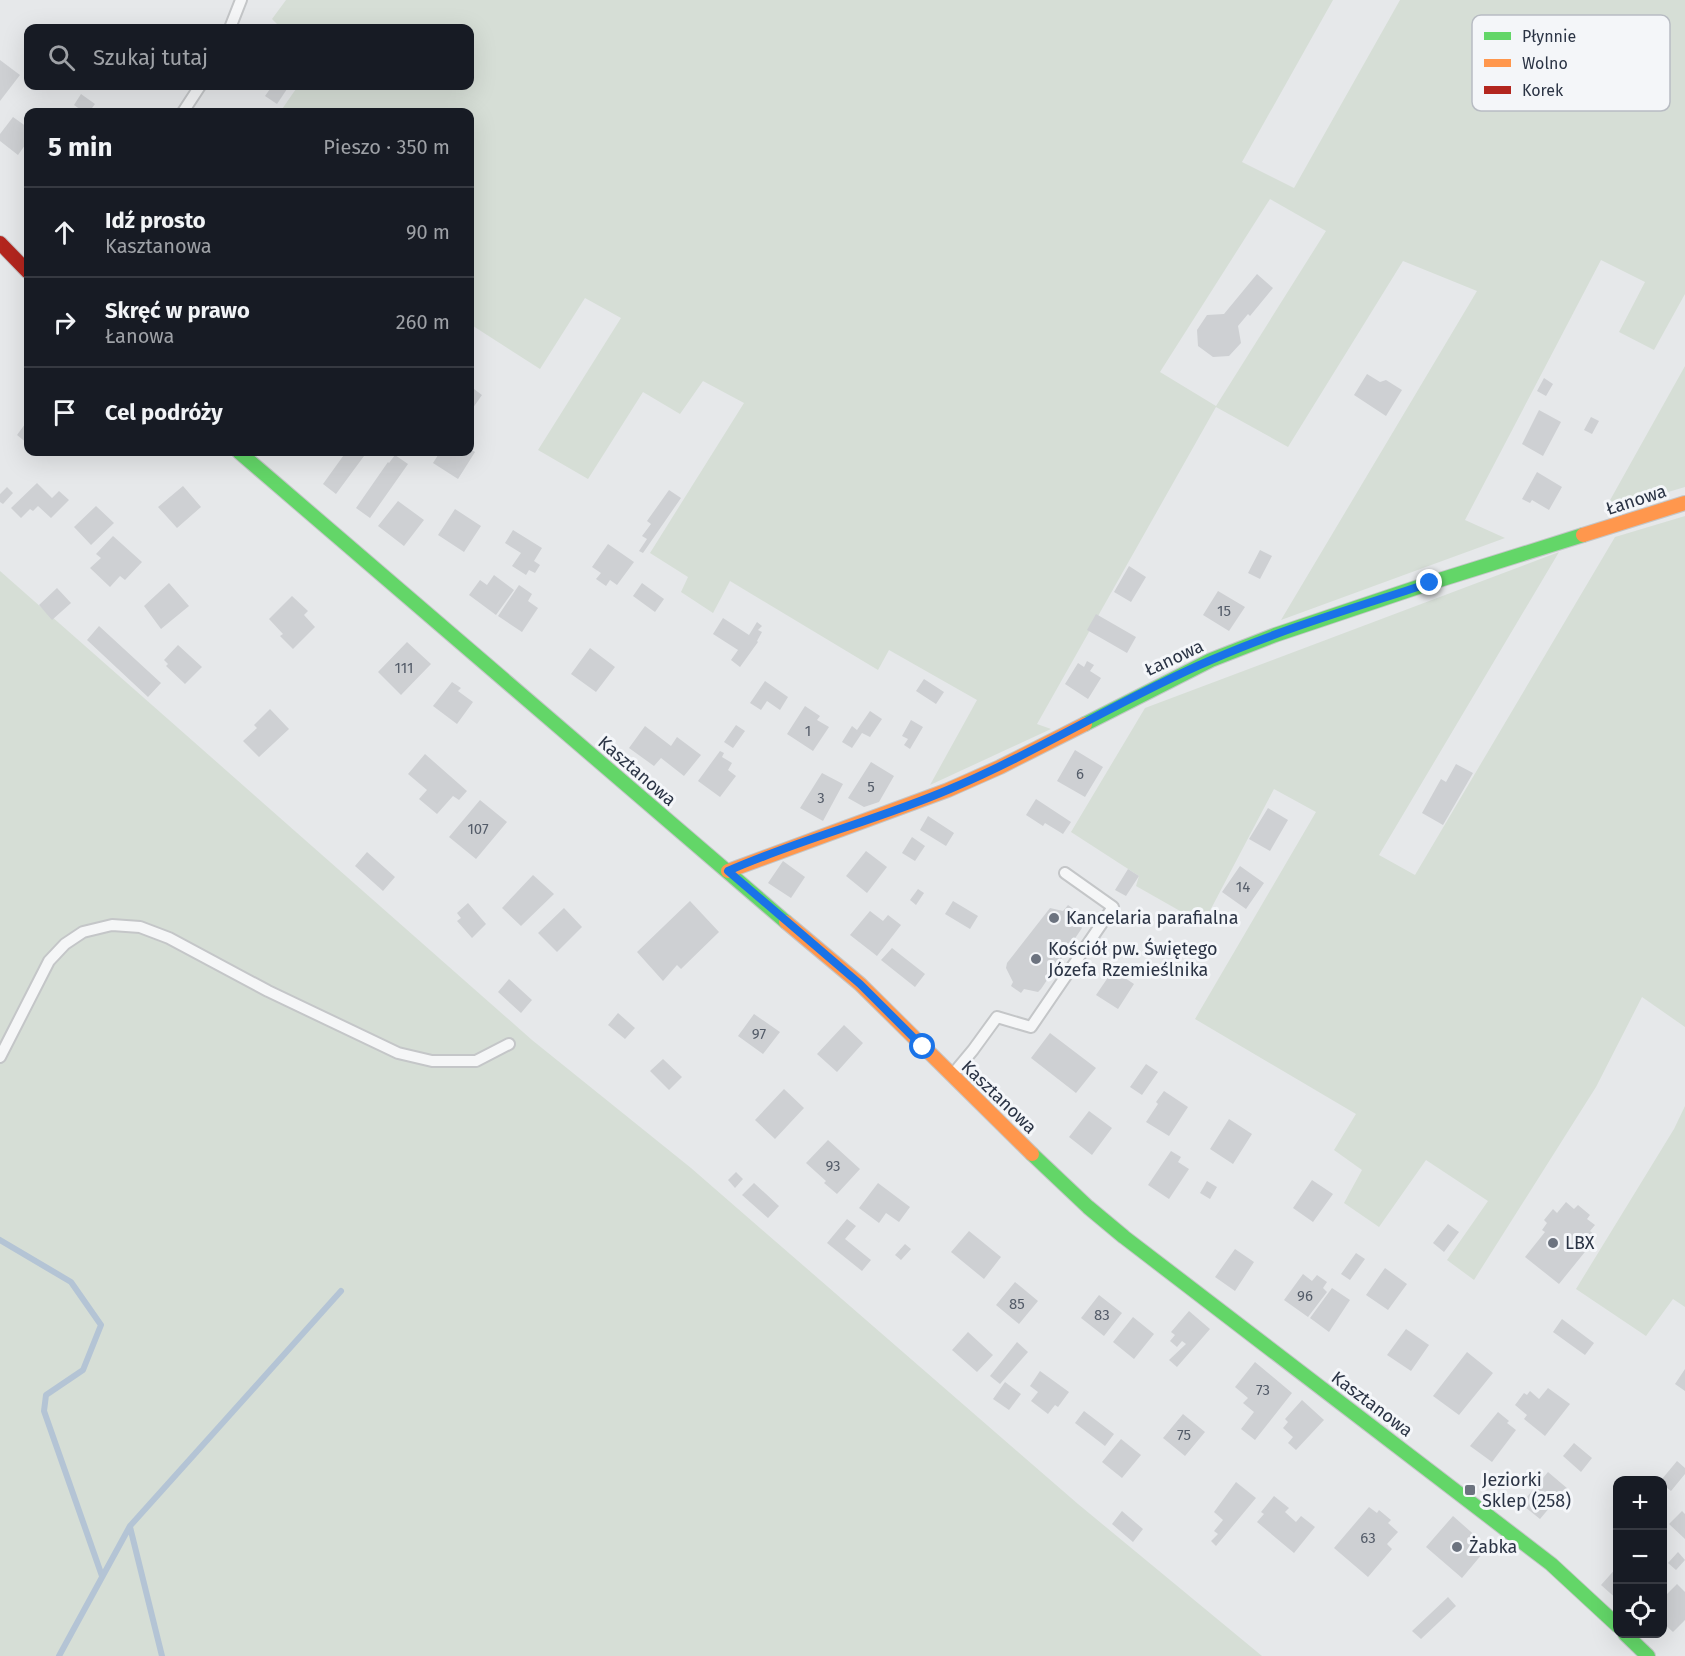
<!DOCTYPE html>
<html lang="pl">
<head>
<meta charset="utf-8">
<style>
	:root { --surface:#171b24; --page:#20242c; --text:#f1f3f6; --muted:#9ea1a6; --line:#363941 }
	body { margin:0; font-family:"Fira Sans",sans-serif; background:var(--page); color:var(--text) }
	.controls { position:absolute; right:18px; bottom:18px; display:grid; overflow:hidden; border-radius:12px; box-shadow:0 6px 24px #0002 }
	.controls button { width:54px; height:54px; display:grid; place-items:center; padding:0; border:0; border-bottom:2px solid var(--line); background:var(--surface); color:var(--text); font:30px sans-serif }
	.stop { position:absolute; width:18px; height:18px; margin:-14px; border:4px solid #1a73e8; border-radius:50%; background:#fff }
	.stop.end { background:#1a73e8; border-color:#fff; box-shadow:0 2px 6px #0008 }
	.list { margin:0; padding:0; list-style:none }
	h2 { display:flex; justify-content:space-between; align-items:center; height:78px; margin:0; padding:0 24px; font-size:26px }
	h2 small { font-size:20px; font-weight:400; color:var(--muted) }
	.list li { display:grid; grid-template-columns:39px 1fr auto; gap:18px; align-items:center; box-sizing:border-box; height:90px; padding:0 24px; border-top:2px solid var(--line) }
	.list b { display:block; font-size:22px; white-space:nowrap }
	.list p { margin:0; font-size:20px; white-space:nowrap; color:var(--muted) }
	.list em { font-size:20px; font-style:normal; color:var(--muted) }
	.icon { flex:none; width:33px; height:33px; fill:none; stroke:currentColor; stroke-width:2; stroke-linecap:round; stroke-linejoin:round }
	.map { position:relative; flex:none; width:1685px; height:1656px; overflow:hidden }
	.search { position:absolute; background:var(--surface); box-shadow:0 6px 24px #0002; left:24px; top:24px; width:450px; height:66px; display:flex; align-items:center; gap:15px; box-sizing:border-box; padding:0 21px; border-radius:12px; color:var(--muted); font-size:22px }
	.panel { position:absolute; background:var(--surface); box-shadow:0 6px 24px #0002; left:24px; top:108px; width:450px; height:348px; border-radius:12px }
	.map>svg:first-child { display:block }
</style>
</head>
<body>
<div class="map">
<svg width="1685" height="1656" viewBox="0 0 1685 1656">
	<rect width="100%" height="100%" fill="#e6e8ea"/>
	<path fill="#d6ded6" fill-rule="evenodd" d="M286 0H1333L1242 162 1294 188 1400 0H1685V294L1654 350 1619 332 1645 282 1601 260 1465 520 1505 538 1281 620 1477 291 1403 261 1288 447 1216 407 1037 724 1051 729 930 785 977 700 889 650 878 670 730 581 713 613 681 592 688 577 650 553 744 403 703 381 680 414 643 392 588 479 538 450 621 318 585 298 540 369 470 324V112H280L298 86H470V28H281L272 19ZM1270 199 1326 231 1216 406 1160 372Z
		M1685 366V487L1604 511Z
		M1685 516V1027L1642 997 1596 1087 1474 1280 1447 1260 1488 1201 1426 1160 1379 1227 1344 1203 1362 1170 1334 1150 1356 1114 1195 1019 1316 812 1274 789 1203 924 1136 886 1139 876 1071 832 1145 708 1559 552 1379 855 1415 875 1615 537Z
		M0 571 532 1040 691 1168 1078 1504 1262 1656H0Z
		M1685 1106V1307L1673 1299 1646 1336 1576 1289 1674 1129Z"/>
	<g fill="none" stroke-linecap="round" stroke-linejoin="round">
		<path stroke="#b4c4d5" stroke-width="6" d="M0 1240 71 1282 101 1325 83 1370 46 1395 44 1411 102 1576
			M130 1527 162 1656
			M59 1656 130 1526 341 1291"/>
	</g>
	<path fill="#ced0d3" d="M0 60 20 75 0 101Z
		M272 86H289L277 104 265 96Z
		M81 94 95 104 89 112H84L74 105Z
		M13 117 27 127 28 124V141L18 155 0 141V134Z
		M1257 274 1273 288 1250 316 1248 314 1238 326 1241 343 1229 356 1213 357 1198 346 1197 330 1207 315 1224 314Z
		M1367 374 1380 382 1386 380 1402 390 1386 416 1354 395Z
		M1544 378 1553 384 1546 396 1537 391Z
		M470 386 482 395 470 412Z
		M1539 410 1561 422 1543 456 1522 444Z
		M1591 417 1599 421 1592 434 1584 430Z
		M28 420V444L17 435Z
		M470 449 475 452 458 479 433 463 440 452H470Z
		M346 452H367L336 494 323 484Z
		M395 455 408 464 370 518 356 508 388 462 389 463Z
		M1537 472 1562 487 1549 510 1532 500 1530 503 1522 499Z
		M37 483 52 498 59 491 69 500 51 518 38 506 33 511 30 509 21 518 11 508Z
		M183 486 201 507 177 528 158 507Z
		M7 487 13 493 3 504 0 502V494Z
		M669 490 681 498 643 553 639 551 647 539 642 536 651 524 647 521Z
		M398 501 424 520 404 546 378 526Z
		M96 506 114 523 91 545 74 527Z
		M455 509 481 526 464 552 438 535Z
		M513 530 542 548 534 561 540 565 535 573 529 570 526 575 512 566 521 553 505 543Z
		M113 536 142 562 125 580 120 576 110 587 90 568 101 558 96 554Z
		M608 544 634 562 617 585 610 580 606 586 596 579 601 573 592 567Z
		M1260 550 1272 556 1260 579 1248 573Z
		M1129 566 1146 577 1131 602 1114 592Z
		M494 575 514 590 496 615 469 595 480 580 487 585Z
		M169 583 189 606 161 629 144 606Z
		M642 583 664 599 655 612 633 596Z
		M519 585 532 594 528 601 538 608 522 632 498 616Z
		M57 588 71 603 52 620 39 605Z
		M1218 591 1245 607 1229 631 1203 615Z
		M292 596 308 611 304 615 315 627 293 649 280 636 283 634 269 619Z
		M1096 614 1136 637 1127 653 1087 630Z
		M723 618 749 635 757 622 762 626 758 630 762 632 757 641 758 642 740 667 731 660 738 650 713 634Z
		M99 626 161 683 148 697 87 640Z
		M407 642 431 664 401 695 378 672Z
		M178 645 202 667 185 684 166 666 168 664 164 660Z
		M590 648 615 667 596 692 571 674Z
		M1087 661 1094 665 1090 671 1101 678 1088 699 1065 684 1078 663 1084 667Z
		M924 679 944 692 936 704 916 691Z
		M765 681 788 697 780 710 767 701 761 710 750 703Z
		M452 682 461 688 458 691 473 702 457 724 433 706Z
		M805 706 820 716 817 720 829 727 813 751 787 734Z
		M270 709 289 729 259 757 243 741 257 728 254 725Z
		M870 711 882 719 870 737 862 733 852 748 842 742 852 726 857 730Z
		M911 720 923 727 910 749 904 745 908 739 902 736Z
		M736 725 745 731 733 748 724 742Z
		M645 726 671 746 677 737 701 755 684 776 661 758 654 766 629 748Z
		M1075 750 1103 767 1085 797 1057 781Z
		M720 751 724 753 722 757 732 763 728 770 736 776 720 797 698 781Z
		M425 754 467 791 459 800 453 796 437 814 419 799 427 790 408 774Z
		M871 762 894 776 879 802 864 807 848 798Z
		M1456 764 1473 773 1443 825 1422 813 1441 779 1446 782Z
		M822 773 843 784 823 821 800 808Z
		M1036 799 1071 822 1063 834 1045 823 1043 826 1026 815Z
		M480 800 507 822 476 859 449 837Z
		M1268 808 1288 820 1270 851 1249 839Z
		M928 816 954 833 946 846 920 830Z
		M912 837 925 846 915 861 902 853Z
		M866 851 887 867 867 893 846 876Z
		M367 852 395 877 383 891 355 866Z
		M783 861 805 877 791 898 768 883Z
		M1240 866 1264 883 1246 909 1222 892Z
		M1128 869 1139 876 1126 896 1115 890Z
		M533 875 554 894 521 926 502 908Z
		M918 889 924 893 916 905 910 900Z
		M690 901 719 932 681 969 677 965 663 981 637 952Z
		M953 901 978 916 970 929 945 914Z
		M468 903 486 924 472 938 457 921 461 918 457 913Z
		M1068 905 1078 912 1074 918 1082 928 1041 989 1038 992 1024 989 1021 993 1011 986 1013 982 1006 968 1007 963 1050 908 1063 911Z
		M564 908 582 927 557 952 538 933Z
		M870 911 883 921 888 915 901 925 877 956 850 935Z
		M892 948 925 974 915 987 881 960Z
		M1113 970 1134 984 1118 1009 1096 995Z
		M509 979 532 1000 521 1013 498 992Z
		M618 1013 635 1028 625 1039 608 1025Z
		M754 1014 780 1032 763 1054 738 1036Z
		M844 1025 863 1043 837 1072 817 1054Z
		M1050 1033 1096 1068 1076 1093 1031 1058Z
		M663 1059 682 1077 669 1090 650 1071Z
		M1146 1064 1158 1072 1142 1095 1130 1087Z
		M784 1089 804 1108 775 1139 755 1120Z
		M1164 1091 1188 1107 1169 1136 1146 1122 1158 1104 1156 1102Z
		M1089 1111 1112 1128 1092 1155 1069 1137Z
		M1229 1119 1252 1134 1233 1164 1210 1149Z
		M828 1140 860 1169 837 1194 824 1183 826 1181 806 1163Z
		M1171 1151 1181 1157 1178 1162 1189 1169 1169 1199 1148 1185Z
		M736 1172 743 1179 735 1188 728 1180Z
		M1312 1180 1333 1194 1313 1222 1293 1208Z
		M1207 1181 1217 1187 1210 1199 1200 1193Z
		M754 1183 779 1206 768 1218 742 1195Z
		M878 1183 910 1207 899 1222 886 1213 879 1223 859 1208Z
		M1566 1202 1574 1209 1578 1205 1590 1215 1587 1219 1595 1225 1590 1231 1597 1237 1559 1284 1525 1257 1545 1232 1542 1230 1547 1223 1544 1220 1553 1209 1557 1213Z
		M847 1219 856 1226 845 1239 871 1260 862 1271 827 1243Z
		M1448 1224 1459 1232 1444 1252 1433 1243Z
		M969 1231 1001 1257 984 1279 951 1252Z
		M905 1244 911 1249 901 1260 895 1255Z
		M1235 1249 1254 1262 1235 1291 1215 1277Z
		M1356 1253 1365 1259 1350 1280 1341 1274Z
		M1385 1268 1407 1284 1388 1310 1366 1295Z
		M1303 1274 1312 1281 1317 1275 1327 1282 1323 1288 1327 1292 1308 1317 1284 1300Z
		M1015 1282 1038 1301 1019 1324 996 1305Z
		M1332 1288 1350 1300 1329 1332 1310 1318Z
		M1099 1295 1122 1313 1104 1336 1081 1318Z
		M1189 1311 1210 1329 1177 1367 1169 1360 1186 1344 1182 1341 1177 1347 1170 1341 1175 1335 1171 1332Z
		M1133 1317 1154 1334 1134 1359 1113 1342Z
		M1562 1319 1594 1343 1585 1355 1553 1332Z
		M1406 1329 1429 1345 1411 1371 1387 1355Z
		M968 1332 993 1355 977 1372 952 1350Z
		M1017 1342 1028 1352 1000 1384 990 1376Z
		M1467 1352 1493 1373 1459 1415 1433 1396Z
		M1255 1362 1292 1393 1255 1440 1241 1429 1254 1412 1243 1403 1248 1398 1235 1387Z
		M1685 1369V1391L1675 1384Z
		M1040 1371 1069 1392 1058 1407 1055 1405 1048 1414 1031 1401 1038 1392 1030 1386Z
		M1005 1382 1021 1394 1009 1410 993 1399Z
		M1548 1388 1570 1404 1545 1436 1524 1419 1527 1415 1515 1405 1524 1393 1527 1395 1530 1391 1539 1399Z
		M1302 1400 1324 1420 1296 1450 1288 1443 1293 1437 1283 1428 1288 1422 1285 1419Z
		M1084 1411 1114 1434 1105 1446 1075 1423Z
		M1498 1412 1509 1421 1507 1423 1516 1430 1492 1462 1470 1446Z
		M1183 1414 1205 1432 1185 1456 1163 1438Z
		M1121 1439 1141 1455 1122 1478 1102 1462Z
		M1574 1443 1592 1458 1581 1472 1563 1456Z
		M1677 1461 1685 1468V1474L1671 1491 1662 1484V1479Z
		M1548 1472 1568 1489 1558 1502 1556 1500 1540 1519 1521 1504Z
		M1236 1482 1256 1498 1216 1546 1211 1541 1218 1534 1214 1531 1223 1520 1214 1512Z
		M1274 1496 1289 1508 1285 1512 1296 1522 1301 1516 1315 1527 1294 1553 1257 1522 1264 1514 1261 1512Z
		M1369 1507 1377 1513 1379 1510 1391 1520 1388 1523 1398 1532 1387 1544 1392 1549 1368 1577 1334 1548Z
		M1122 1511 1143 1529 1133 1542 1112 1524Z
		M1682 1511 1685 1514V1539L1669 1524Z
		M1453 1516 1488 1547 1462 1578 1426 1547Z
		M1678 1552 1685 1560 1676 1570 1668 1563Z
		M1618 1566V1600L1601 1585Z
		M1677 1584 1685 1592V1620L1673 1632 1662 1622V1599Z
		M1448 1597 1456 1606 1421 1639 1412 1631Z"/>
	<g fill="none" stroke-linecap="round" stroke-linejoin="round">
		<g stroke="#c4c6c8" stroke-width="14">
			<path id="lane" d="M230 28 241 0
				M183 112 200 86
				M0 1057 49 961 65 944 83 932 112 925 140 927 169 938 268 991 398 1053 432 1061H476L509 1044
				M953 1074 973 1050 997 1017 1031 1027 1113 907 1065 873"/>
		</g>
		<g stroke="#c4c6c8" stroke-width="16">
			<path id="fast" d="M239 452 786 922
				M1085 724 1211 660 1275 635 1430 583 1583 535
				M1032 1154 1088 1207 1124 1237 1551 1564 1618 1626
				M1625 1634 1648 1656"/>
		</g>
		<g stroke="#c4c6c8" stroke-width="16">
			<path id="slow" d="M1583 535 1685 503
				M728 871 948 790 1000 767 1085 724
				M786 922 860 984 1032 1154"/>
		</g>
		<g stroke="#c4c6c8" stroke-width="16">
			<path id="jam" d="M0 243 28 272"/>
		</g>
		<use href="#lane" stroke="#f5f6f7" stroke-width="10"/>
		<use href="#fast" stroke="#63d668" stroke-width="14"/>
		<use href="#slow" stroke="#ff974d" stroke-width="14"/>
		<use href="#jam" stroke="#b3261e" stroke-width="14"/>
	</g>
	<g fill="none" stroke-linecap="round" stroke-linejoin="round">
		<path stroke="#1a73e8" stroke-width="8" d="M923 1047 860 984 728 871C800 839 878 820 950 789 1040 751 1122 698 1211 660 1282 629 1357 607 1430 583"/>
	</g>
	<g fill="#6c737f" stroke="#f4f6f9" stroke-width="2">
		<circle cx="1054" cy="918" r="6"/>
		<circle cx="1036" cy="959" r="6"/>
		<circle cx="1553" cy="1243" r="6"/>
		<rect x="1464" y="1484" width="12" height="12" rx="3"/>
		<circle cx="1457" cy="1547" r="6"/>
	</g>
	<g text-anchor="middle" stroke-width="6" stroke-linejoin="round" paint-order="stroke">
		<g font-size="15" fill="#545c69">
			<text x="1224" y="616">15</text>
			<text x="404" y="673">111</text>
			<text x="808" y="736">1</text>
			<text x="1080" y="779">6</text>
			<text x="871" y="792">5</text>
			<text x="821" y="803">3</text>
			<text x="478" y="834">107</text>
			<text x="1243" y="892">14</text>
			<text x="759" y="1039">97</text>
			<text x="833" y="1171">93</text>
			<text x="1305" y="1301">96</text>
			<text x="1017" y="1309">85</text>
			<text x="1102" y="1320">83</text>
			<text x="1263" y="1395">73</text>
			<text x="1184" y="1440">75</text>
			<text x="1368" y="1543">63</text>
		</g>
		<g font-size="18" fill="#2b3445" stroke="#f4f6f9">
			<text transform="translate(1636 500) rotate(-18)" y="6">Łanowa</text>
			<text transform="translate(1174 658) rotate(-25)" y="6">Łanowa</text>
			<text transform="translate(637 771) rotate(41)" y="6">Kasztanowa</text>
			<text transform="translate(999 1097) rotate(44)" y="6">Kasztanowa</text>
			<text transform="translate(1372 1404) rotate(37)" y="6">Kasztanowa</text>
		</g>
		<g font-size="18" fill="#2b3445" stroke="#f4f6f9" text-anchor="start">
			<text x="1066" y="924">Kancelaria parafialna</text>
			<text x="1048" y="955">Kościół pw. Świętego<tspan x="1048" dy="21">Józefa Rzemieślnika</tspan></text>
			<text x="1565" y="1249">LBX</text>
			<text x="1482" y="1486">Jeziorki<tspan x="1482" dy="21">Sklep (258)</tspan></text>
			<text x="1469" y="1553">Żabka</text>
		</g>
	</g>
	<rect x="1472" y="15" width="198" height="96" rx="9" fill="#f4f6f9" stroke="#b8bcc3" stroke-width="1.5"/>
	<rect x="1484" y="32" width="27" height="8" fill="#63d668"/>
	<rect x="1484" y="59" width="27" height="8" fill="#ff974d"/>
	<rect x="1484" y="86" width="27" height="8" fill="#b3261e"/>
	<g font-size="16" fill="#2b3445">
		<text x="1522" y="42">Płynnie</text>
		<text x="1522" y="69">Wolno</text>
		<text x="1522" y="96">Korek</text>
	</g>
</svg>
<div class="controls">
<button>+</button>
<button>−</button>
<button><svg class="icon" aria-label="locate" viewBox="0 0 24 24"><circle cx="12" cy="12" r="6"/><path d="M12 2v4M12 18v4M2 12h4M18 12h4"/></svg></button>
</div>
<div class="stop" style="left:923px;top:1047px"></div>
<div class="stop end" style="left:1430px;top:583px"></div>
<div class="search"><svg class="icon" aria-label="search" viewBox="0 0 24 24"><circle cx="10" cy="10" r="6"/><path d="M15 15l6 6"/></svg>Szukaj tutaj</div>
<section class="panel">
<h2>5 min<small>Pieszo · 350 m</small></h2>
<ul class="list">
<li><svg class="icon" aria-label="ahead" viewBox="0 0 24 24"><path d="M12 20V5M6 11l6-6 6 6"/></svg><div><b>Idź prosto</b><p>Kasztanowa</p></div><em>90 m</em></li>
<li><svg class="icon" aria-label="right" viewBox="0 0 24 24"><path d="M7 20v-9h11M14 6l5 5-5 5"/></svg><div><b>Skręć w prawo</b><p>Łanowa</p></div><em>260 m</em></li>
<li><svg class="icon" aria-label="arrive" viewBox="0 0 24 24"><path d="M6 21V4h12l-3 4 3 4H6"/></svg><div><b>Cel podróży</b></div></li>
</ul>
</section>
</div>
</body>
</html>
